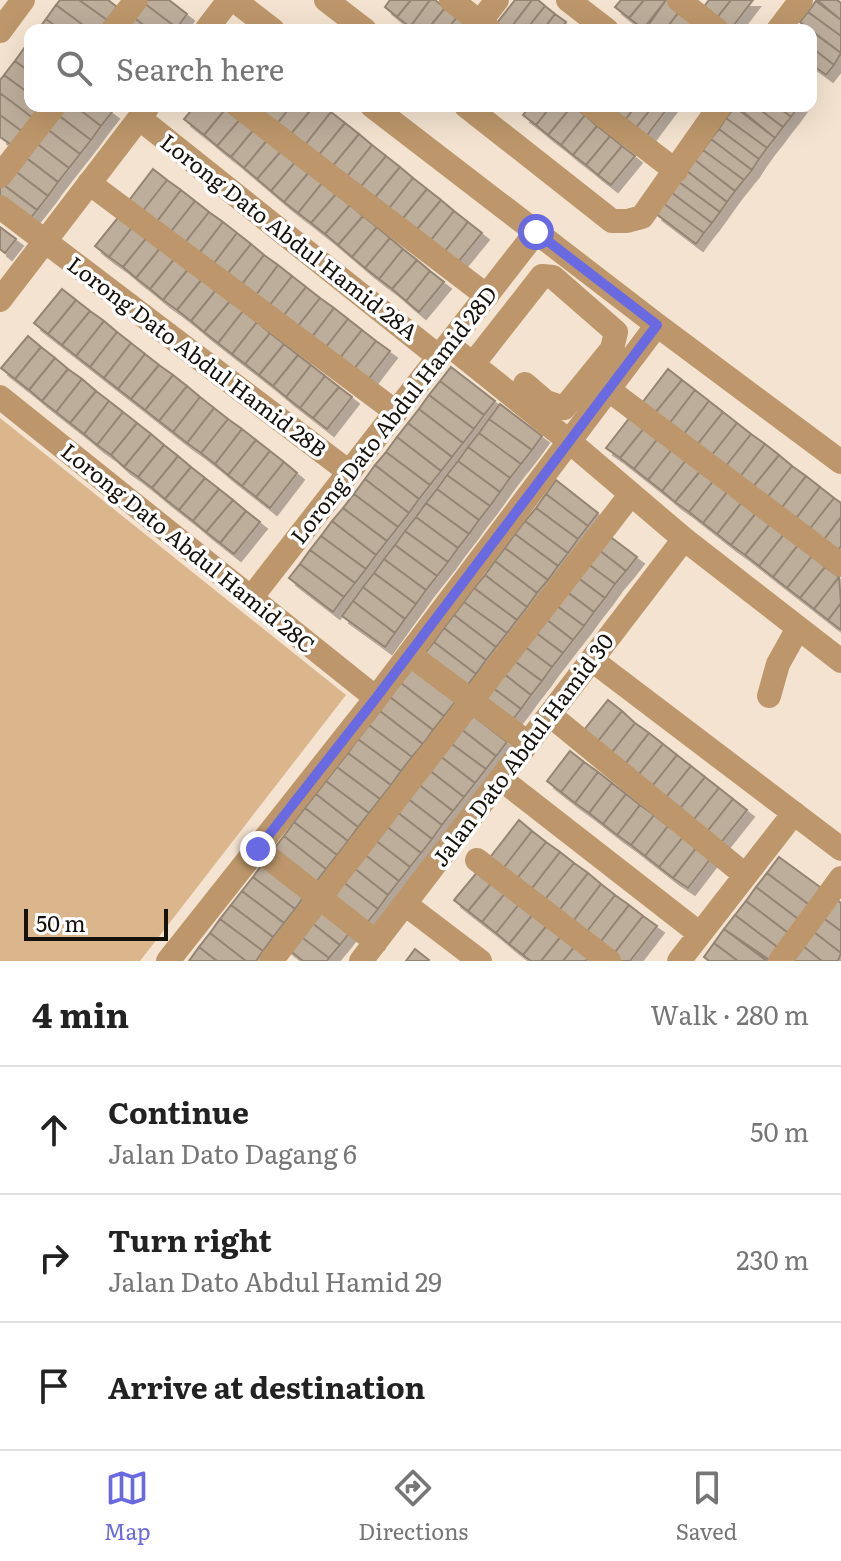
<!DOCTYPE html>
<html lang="en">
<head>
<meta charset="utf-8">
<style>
	:root { --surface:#fff; --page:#f2f2f2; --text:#222; --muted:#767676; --line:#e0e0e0; --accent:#6969e2 }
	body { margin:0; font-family:Literata,serif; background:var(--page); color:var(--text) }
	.scale { position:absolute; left:24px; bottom:20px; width:144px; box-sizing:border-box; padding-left:8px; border:4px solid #17110b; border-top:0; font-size:22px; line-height:28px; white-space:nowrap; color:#17110b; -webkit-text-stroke:6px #fff; paint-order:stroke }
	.stop { position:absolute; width:24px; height:24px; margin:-18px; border:6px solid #6969e2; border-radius:50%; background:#fff }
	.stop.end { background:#6969e2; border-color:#fff; box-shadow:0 2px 8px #0008 }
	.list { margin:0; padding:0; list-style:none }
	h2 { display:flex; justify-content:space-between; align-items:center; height:104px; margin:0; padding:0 32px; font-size:34px }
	h2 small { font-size:26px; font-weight:400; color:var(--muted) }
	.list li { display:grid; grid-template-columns:52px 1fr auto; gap:24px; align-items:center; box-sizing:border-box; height:128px; padding:0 32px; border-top:2px solid var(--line) }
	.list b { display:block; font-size:30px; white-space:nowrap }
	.list p { margin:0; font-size:26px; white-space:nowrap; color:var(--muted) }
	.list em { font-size:26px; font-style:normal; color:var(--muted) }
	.icon { flex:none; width:44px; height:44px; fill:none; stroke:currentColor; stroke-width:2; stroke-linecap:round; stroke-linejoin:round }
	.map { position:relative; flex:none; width:841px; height:961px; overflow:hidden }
	.search { position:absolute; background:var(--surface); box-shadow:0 8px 32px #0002; left:24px; right:24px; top:24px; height:88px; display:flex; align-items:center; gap:20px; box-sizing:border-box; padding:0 28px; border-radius:16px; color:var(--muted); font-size:30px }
	.sheet { height:488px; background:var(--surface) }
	nav { display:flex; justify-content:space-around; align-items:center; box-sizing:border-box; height:112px; border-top:2px solid var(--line); background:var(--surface); font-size:22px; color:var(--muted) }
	nav a { display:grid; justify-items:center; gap:4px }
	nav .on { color:var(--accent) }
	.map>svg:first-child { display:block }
</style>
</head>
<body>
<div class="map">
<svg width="841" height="961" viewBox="0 0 841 961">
	<defs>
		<filter id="shadow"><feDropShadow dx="7" dy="7" stdDeviation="0" flood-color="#0004"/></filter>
	</defs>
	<rect width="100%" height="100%" fill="#f4e3d0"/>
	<path fill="#dbb58b" d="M0 418 346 695 140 961H0Z"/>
	<path fill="#bdad9b" stroke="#948473" stroke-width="2" filter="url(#shadow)" d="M60 0H79L107 20 99 30H90L56 5Z
		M79 0H108L117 7 107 20Z
		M140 0H169L187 14 177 28Z
		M140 0 177 28 175 30H150L128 13Z
		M390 0H411L397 17 385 7Z
		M411 0H430L410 27 397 17Z
		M430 0H435L445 8 427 30H414L410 27Z
		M515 0H532L509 30H496L493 28Z
		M532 0H538L545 6 526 30H509Z
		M621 0H644L629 18 615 7Z
		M644 0H666L643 29 629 18Z
		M666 0H672L682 8 665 30H645Z
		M709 0H731L716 19 703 8Z
		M731 0H753L730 30 716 19Z
		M817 0H837L841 3V20Z
		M816 1 841 20V36L808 12Z
		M56 5 90 30H61L46 19Z
		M545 6 555 14 543 30H526Z
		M445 8 457 17 447 30H427Z
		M682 8 696 19 687 30H665Z
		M808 12 841 36V53L800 22Z
		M128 13 150 30H121Z
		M555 14 566 22 560 30H543Z
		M457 17 470 27 467 30H447Z
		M46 19 61 30H38Z
		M811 31 841 53 834 65 811 47Z
		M25 47 30 51V72L15 61Z
		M811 47 834 65 826 75 811 64Z
		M15 61 30 72V94L4 75Z
		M4 75 30 94V106H43L33 118 0 93V80Z
		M0 93 33 118 23 132 0 115Z
		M57 106H75L101 126 91 140 53 111Z
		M75 106H104L112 112 101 126Z
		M195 106H228L204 135 184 119Z
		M228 106 242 117 217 146 204 135Z
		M269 106H291L276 125 263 113Z
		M291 106H314L290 135 276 125Z
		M314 106H323L331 112 304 146 290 135Z
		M530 106H551L536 125 523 115Z
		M551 106H572L548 135 536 125Z
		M572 106 585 115 561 145 548 135Z
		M619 106H636L620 126 610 118Z
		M636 106H653L631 134 620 126Z
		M653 106H669L642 142 631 134Z
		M736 106H755L783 127 775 138Z
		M755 106H777L791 117 783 127Z
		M777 106H799L791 117Z
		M735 107 775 138 767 148 726 118Z
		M53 111 91 140 80 154 42 125Z
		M331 112 345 123 317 157 304 146Z
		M0 115 23 132 13 146 0 137Z
		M585 115 597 126 573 155 561 145Z
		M242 117 255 128 231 157 217 146Z
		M726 118 767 148 759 159 719 129Z
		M345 123 359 134 331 168 317 157Z
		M42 125 80 154 69 168 31 139Z
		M597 126 610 136 586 165 573 155Z
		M255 128 269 138 244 168 231 157Z
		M719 129 759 159 752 170 711 139Z
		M359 134 372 145 345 179 331 168Z
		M610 136 622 146 598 175 586 165Z
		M269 138 282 150 257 179 244 168Z
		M31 139 69 168 58 182 20 153Z
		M711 139 752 170 744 180 703 150Z
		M372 145 386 156 358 190 345 179Z
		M622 146 635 156 611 185 598 175Z
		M282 150 296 161 271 191 257 179Z
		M703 150 744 180 735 191 695 160Z
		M20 153 58 182 48 196 10 167Z
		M386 156 400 167 372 201 358 190Z
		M695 160 735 191 727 202 687 171Z
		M296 161 309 172 284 202 271 191Z
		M10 167 48 196 37 210 0 182Z
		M400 167 413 178 386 212 372 201Z
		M153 169 167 180 141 213 127 203Z
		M687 171 727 202 720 212 679 182Z
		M309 172 322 183 298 213 284 202Z
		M413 178 427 189 399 223 386 212Z
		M167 180 181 190 155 224 141 213Z
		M0 182 37 210 26 224 0 204Z
		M679 182 720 212 712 223 671 192Z
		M322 183 336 194 311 223 298 213Z
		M427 189 441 200 413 234 399 223Z
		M181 190 195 201 169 234 155 224Z
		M671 192 712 223 704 233 663 203Z
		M336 194 350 205 325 234 311 223Z
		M441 200 454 211 427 245 413 234Z
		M195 201 209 212 183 245 169 234Z
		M663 203 704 233 696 244 655 213Z
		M350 205 363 216 338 245 325 234Z
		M454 211 468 222 441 256 427 245Z
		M209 212 223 222 197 256 183 245Z
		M121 214 134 225 109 257 95 246Z
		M363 216 377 227 352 257 338 245Z
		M223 222 237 233 211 267 197 256Z
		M468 222 482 233 454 267 441 256Z
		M134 225 148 236 123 267 109 257Z
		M0 227 16 239 5 253 0 249Z
		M377 227 390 238 365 268 352 257Z
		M237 233 251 244 224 278 211 267Z
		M148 236 161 247 136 278 123 267Z
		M390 238 403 249 379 279 365 268Z
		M251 244 264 255 239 288 224 278Z
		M161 247 175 258 150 289 136 278Z
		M403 249 417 260 392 289 379 279Z
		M264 255 278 265 253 299 239 288Z
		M175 258 189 268 163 300 150 289Z
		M417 260 430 271 406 301 392 289Z
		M278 265 292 276 266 310 253 299Z
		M189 268 202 279 177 310 163 300Z
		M430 271 444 282 419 312 406 301Z
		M292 276 306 287 280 320 266 310Z
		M202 279 216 290 191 321 177 310Z
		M306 287 320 298 294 331 280 320Z
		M62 289 76 300 48 334 34 323Z
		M216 290 230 301 204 332 191 321Z
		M320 298 334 308 308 342 294 331Z
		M76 300 90 311 62 345 48 334Z
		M230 301 243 311 218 343 204 332Z
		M334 308 348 319 322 352 308 342Z
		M90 311 104 321 76 356 62 345Z
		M243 311 257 322 232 354 218 343Z
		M348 319 362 330 336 363 322 352Z
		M104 321 117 332 90 367 76 356Z
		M257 322 270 333 245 364 232 354Z
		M362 330 376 341 350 374 336 363Z
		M117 332 131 343 104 378 90 367Z
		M270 333 284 344 259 375 245 364Z
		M28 336 41 347 15 379 1 368Z
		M376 341 390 351 364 385 350 374Z
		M131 343 145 354 118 389 104 378Z
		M284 344 298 355 273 386 259 375Z
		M41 347 55 358 29 390 15 379Z
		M145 354 159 365 131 399 118 389Z
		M298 355 311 365 286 397 273 386Z
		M55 358 68 369 42 401 29 390Z
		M159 365 173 375 145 410 131 399Z
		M311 365 325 376 300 408 286 397Z
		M451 367 495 401 484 415 440 381Z
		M68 369 82 379 56 412 42 401Z
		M668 369 682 380 655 413 642 403Z
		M173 375 187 386 159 421 145 410Z
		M325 376 339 387 313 418 300 408Z
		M82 379 96 391 70 423 56 412Z
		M682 380 695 390 669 424 655 413Z
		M440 381 484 415 474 429 429 395Z
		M187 386 200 397 173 432 159 421Z
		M339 387 352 397 327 429 313 418Z
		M695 390 709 401 683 435 669 424Z
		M96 391 109 401 84 434 70 423Z
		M429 395 474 429 463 443 419 409Z
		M200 397 214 408 187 443 173 432Z
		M109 401 123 412 97 445 84 434Z
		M709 401 723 412 697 445 683 435Z
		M500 404 542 436 532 450 489 419Z
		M214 408 228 419 201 453 187 443Z
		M419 409 463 443 452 457 408 423Z
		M123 412 137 423 111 455 97 445Z
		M723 412 737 423 711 456 697 445Z
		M631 416 645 427 620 458 606 448Z
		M228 419 242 429 215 464 201 453Z
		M489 419 532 450 521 464 479 433Z
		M137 423 151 434 124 467 111 455Z
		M408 423 452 457 441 471 397 437Z
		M737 423 751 434 725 467 711 456Z
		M645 427 659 437 634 469 620 458Z
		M242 429 256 440 228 475 215 464Z
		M479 433 521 464 510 478 468 447Z
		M151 434 164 445 138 477 124 467Z
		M751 434 765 444 739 478 725 467Z
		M397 437 441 471 430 485 386 452Z
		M659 437 673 448 648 480 634 469Z
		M256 440 270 451 242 486 228 475Z
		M765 444 779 455 752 488 739 478Z
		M164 445 178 456 152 488 138 477Z
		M468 447 510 478 500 492 458 461Z
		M673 448 687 459 662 491 648 480Z
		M270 451 284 462 256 497 242 486Z
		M386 452 430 485 419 499 375 465Z
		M779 455 792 466 766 499 752 488Z
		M178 456 191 467 165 499 152 488Z
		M687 459 701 470 675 502 662 491Z
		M458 461 500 492 490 506 447 475Z
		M284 462 297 473 270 508 256 497Z
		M375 465 419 499 409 513 365 479Z
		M792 466 806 476 780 510 766 499Z
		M191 467 205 478 179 510 165 499Z
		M701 470 714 480 689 512 675 502Z
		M447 475 490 506 479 520 437 489Z
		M806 476 820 487 794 521 780 510Z
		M205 478 219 489 193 521 179 510Z
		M365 479 409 513 398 527 354 494Z
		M556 480 598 513 588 526 546 494Z
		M714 480 728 491 703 523 689 512Z
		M820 487 834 498 808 531 794 521Z
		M219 489 233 500 206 532 193 521Z
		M437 489 479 520 469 534 426 503Z
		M728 491 742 502 717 534 703 523Z
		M354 494 398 527 387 541 343 508Z
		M546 494 588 526 578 539 536 508Z
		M834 498 841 503V517L822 542 808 531Z
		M233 500 246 511 220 543 206 532Z
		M742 502 756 513 731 545 717 534Z
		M426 503 469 534 458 548 416 517Z
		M343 508 387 541 376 555 332 521Z
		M536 508 578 539 568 553 525 521Z
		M246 511 260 522 234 554 220 543Z
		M756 513 770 524 745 555 731 545Z
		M416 517 458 548 448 562 405 531Z
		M841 517V546L836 553 822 542Z
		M332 521 376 555 366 569 321 536Z
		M525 521 568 553 558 566 515 534Z
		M770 524 784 534 759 566 745 555Z
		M405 531 448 562 437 576 395 545Z
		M604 532 637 557 626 571 594 546Z
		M515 534 558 566 548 580 505 548Z
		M784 534 798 545 773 577 759 566Z
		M321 536 366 569 355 583 310 550Z
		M395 545 437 576 426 590 384 559Z
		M798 545 812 556 787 588 773 577Z
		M594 546 626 571 615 584 583 560Z
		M505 548 548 580 537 593 495 561Z
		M310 550 355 583 344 597 300 564Z
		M812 556 825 567 800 598 787 588Z
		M384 559 426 590 416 604 374 573Z
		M583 560 615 584 605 598 573 574Z
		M495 561 537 593 527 607 485 575Z
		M300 564 344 597 333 612 289 578Z
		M825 567 839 577 814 609 800 598Z
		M374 573 416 604 405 619 363 587Z
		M573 574 605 598 594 612 562 588Z
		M485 575 527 607 517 620 474 588Z
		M839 577 841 603 828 620 814 609Z
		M363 587 405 619 395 633 353 601Z
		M474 588 517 620 507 633 464 602Z
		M562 588 594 612 584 626 552 602Z
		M353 601 395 633 385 647 342 616Z
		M464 602 507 633 496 647 454 615Z
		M552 602 584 626 573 640 541 615Z
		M841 603V630L828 620Z
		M454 615 496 647 486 660 444 628Z
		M541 615 573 640 563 653 531 629Z
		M444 628 486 660 476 674 434 642Z
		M531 629 563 653 552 667 520 643Z
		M434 642 476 674 466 687 423 655Z
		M520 643 552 667 542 681 509 657Z
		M509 657 542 681 531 695 499 670Z
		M412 669 455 702 444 716 401 683Z
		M499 670 531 695 521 709 488 684Z
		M401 683 444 716 433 730 390 697Z
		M488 684 521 709 510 723 478 698Z
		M390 697 433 730 423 744 380 711Z
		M608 700 622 711 594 746 580 735Z
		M380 711 423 744 412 757 369 725Z
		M467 711 507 742 496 756 456 725Z
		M622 711 635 723 608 757 594 746Z
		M635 723 649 733 622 768 608 757Z
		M369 725 412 757 401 771 358 739Z
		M456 725 496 756 486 769 445 739Z
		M649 733 663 744 635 779 622 768Z
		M358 739 401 771 391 785 348 753Z
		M445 739 486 769 475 783 435 752Z
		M663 744 677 755 649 790 635 779Z
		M570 751 584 762 561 792 547 781Z
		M435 752 475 783 464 797 424 766Z
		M348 753 391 785 380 799 337 767Z
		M677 755 691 766 663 801 649 790Z
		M584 762 598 772 575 803 561 792Z
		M424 766 464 797 453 811 413 780Z
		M691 766 705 777 677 812 663 801Z
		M337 767 380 799 369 813 326 781Z
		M598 772 612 783 589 813 575 803Z
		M705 777 719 788 691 823 677 812Z
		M413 780 453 811 442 825 402 794Z
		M326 781 369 813 358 827 316 794Z
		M612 783 626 794 603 824 589 813Z
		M719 788 733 799 705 834 691 823Z
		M316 794 358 827 348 841 305 808Z
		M402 794 442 825 432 839 392 808Z
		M626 794 640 805 617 835 603 824Z
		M733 799 747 810 719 845 705 834Z
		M640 805 654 815 631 845 617 835Z
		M305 808 348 841 337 855 294 822Z
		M392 808 432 839 421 853 381 822Z
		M654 815 668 826 645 856 631 845Z
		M519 820 532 831 502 870 488 860Z
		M294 822 337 855 326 869 284 836Z
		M381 822 421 853 410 867 370 836Z
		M668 826 683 837 659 867 645 856Z
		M532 831 546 842 515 881 502 870Z
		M284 836 326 869 316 882 273 850Z
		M370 836 410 867 399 881 359 850Z
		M683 837 697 847 673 878 659 867Z
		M546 842 560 852 529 892 515 881Z
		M697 847 711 858 688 888 673 878Z
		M359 850 399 881 388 895 349 864Z
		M560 852 574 863 543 902 529 892Z
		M779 857 824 890 812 907 767 873Z
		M263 863 305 895 295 909 253 877Z
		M574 863 588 873 557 913 543 902Z
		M349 864 388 895 378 909 338 878Z
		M479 870 493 881 468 911 454 900Z
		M588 873 601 884 571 924 557 913Z
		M767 873 812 907 801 921 756 887Z
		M253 877 295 909 284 923 242 891Z
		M338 878 378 909 367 923 327 892Z
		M493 881 506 892 482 922 468 911Z
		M601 884 615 895 585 934 571 924Z
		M756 887 801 921 791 935 746 901Z
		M242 891 284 923 273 937 231 905Z
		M506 892 520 903 496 933 482 922Z
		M615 895 629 905 598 945 585 934Z
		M833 897 841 903V931L819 915Z
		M746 901 791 935 780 949 735 915Z
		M520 903 534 913 509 944 496 933Z
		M231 905 273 937 263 951 220 919Z
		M316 905 351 931 340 945 306 918Z
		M629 905 643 916 612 956 598 945Z
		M534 913 548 924 523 955 509 944Z
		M735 915 780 949 771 961 724 929Z
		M819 915 841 931V953L809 928Z
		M643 916 657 926 630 961H619L612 956Z
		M306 918 340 945 329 958 295 932Z
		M220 919 263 951 256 961H246L210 933Z
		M548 924 562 935 541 961H531L523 955Z
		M809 928 841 953 838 961H822L798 942Z
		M724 929 767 961H738L714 943Z
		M295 932 329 958 327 961H303L284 946Z
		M210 933 246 961H217L199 947Z
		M562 935 575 946 563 961H541Z
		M798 942 822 961H794Z
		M714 943 738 961H709L704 957Z
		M575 946 589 957 586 961H563Z
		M199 947 217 961H189Z
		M415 949 429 960 428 961H406Z"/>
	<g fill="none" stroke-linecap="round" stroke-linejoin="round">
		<path stroke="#bd976b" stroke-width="24" d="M234 0 273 30
			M326 0 365 30
			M451 0 490 30
			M568 0 607 30
			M679 0 717 30
			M480 22 497 0
			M113 30 136 0
			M206 30 229 0
			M778 30 801 0
			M0 31 23 0
			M238 106 487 296
			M372 106 657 325 841 462
			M466 106 612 221H627L642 217 720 106
			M591 106 676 171
			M139 118 439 357
			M0 176 54 106
			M89 183 396 412
			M0 207 349 472
			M0 300 147 108
			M449 345 570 442 684 539 841 661
			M473 364 542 276 553 277 616 332 612 349 564 408 546 402 525 384
			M609 390 841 565
			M0 397 376 698
			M251 598 536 232
			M409 654 528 743
			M592 660 841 849
			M769 696 778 664 798 628
			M550 715 745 875
			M501 779 700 934
			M258 849 376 942
			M477 860 609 961
			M405 904 480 961
			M168 961 376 698 657 325
			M271 961 631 494
			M361 961 684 539
			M679 961 794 813
			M780 961 841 878"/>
	</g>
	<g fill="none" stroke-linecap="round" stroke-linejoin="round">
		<path stroke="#6969e2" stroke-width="10" d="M258 849 376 698 657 325 536 232"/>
	</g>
	<g text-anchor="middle" stroke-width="7" stroke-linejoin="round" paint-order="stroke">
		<g font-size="22" fill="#17110b" stroke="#fff">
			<text transform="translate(289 237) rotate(38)" y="8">Lorong Dato Abdul Hamid 28A</text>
			<text transform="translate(197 357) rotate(37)" y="8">Lorong Dato Abdul Hamid 28B</text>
			<text transform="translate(394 415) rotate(-52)" y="8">Lorong Dato Abdul Hamid 28D</text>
			<text transform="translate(188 548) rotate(39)" y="8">Lorong Dato Abdul Hamid 28C</text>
			<text transform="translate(523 750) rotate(-53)" y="8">Jalan Dato Abdul Hamid 30</text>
		</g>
	</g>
</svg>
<div class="scale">50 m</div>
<div class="stop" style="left:536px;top:232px"></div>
<div class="stop end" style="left:258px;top:849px"></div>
<div class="search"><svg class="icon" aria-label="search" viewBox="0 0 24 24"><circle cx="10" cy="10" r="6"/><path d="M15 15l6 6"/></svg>Search here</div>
</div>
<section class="sheet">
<h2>4 min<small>Walk · 280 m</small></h2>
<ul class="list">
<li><svg class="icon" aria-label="ahead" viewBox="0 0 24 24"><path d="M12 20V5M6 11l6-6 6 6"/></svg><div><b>Continue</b><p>Jalan Dato Dagang 6</p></div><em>50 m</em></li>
<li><svg class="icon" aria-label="right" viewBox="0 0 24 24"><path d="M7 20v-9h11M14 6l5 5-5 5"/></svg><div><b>Turn right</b><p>Jalan Dato Abdul Hamid 29</p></div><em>230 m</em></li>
<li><svg class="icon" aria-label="arrive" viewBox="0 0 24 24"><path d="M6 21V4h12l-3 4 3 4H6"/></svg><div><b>Arrive at destination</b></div></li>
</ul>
</section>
<nav>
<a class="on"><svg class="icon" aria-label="map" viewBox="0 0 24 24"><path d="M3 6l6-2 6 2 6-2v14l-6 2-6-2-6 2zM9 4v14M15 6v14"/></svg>Map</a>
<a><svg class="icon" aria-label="directions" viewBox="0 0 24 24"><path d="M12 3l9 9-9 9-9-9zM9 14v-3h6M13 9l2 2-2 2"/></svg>Directions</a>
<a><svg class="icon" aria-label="saved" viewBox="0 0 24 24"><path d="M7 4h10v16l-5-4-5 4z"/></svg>Saved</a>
</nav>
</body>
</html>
